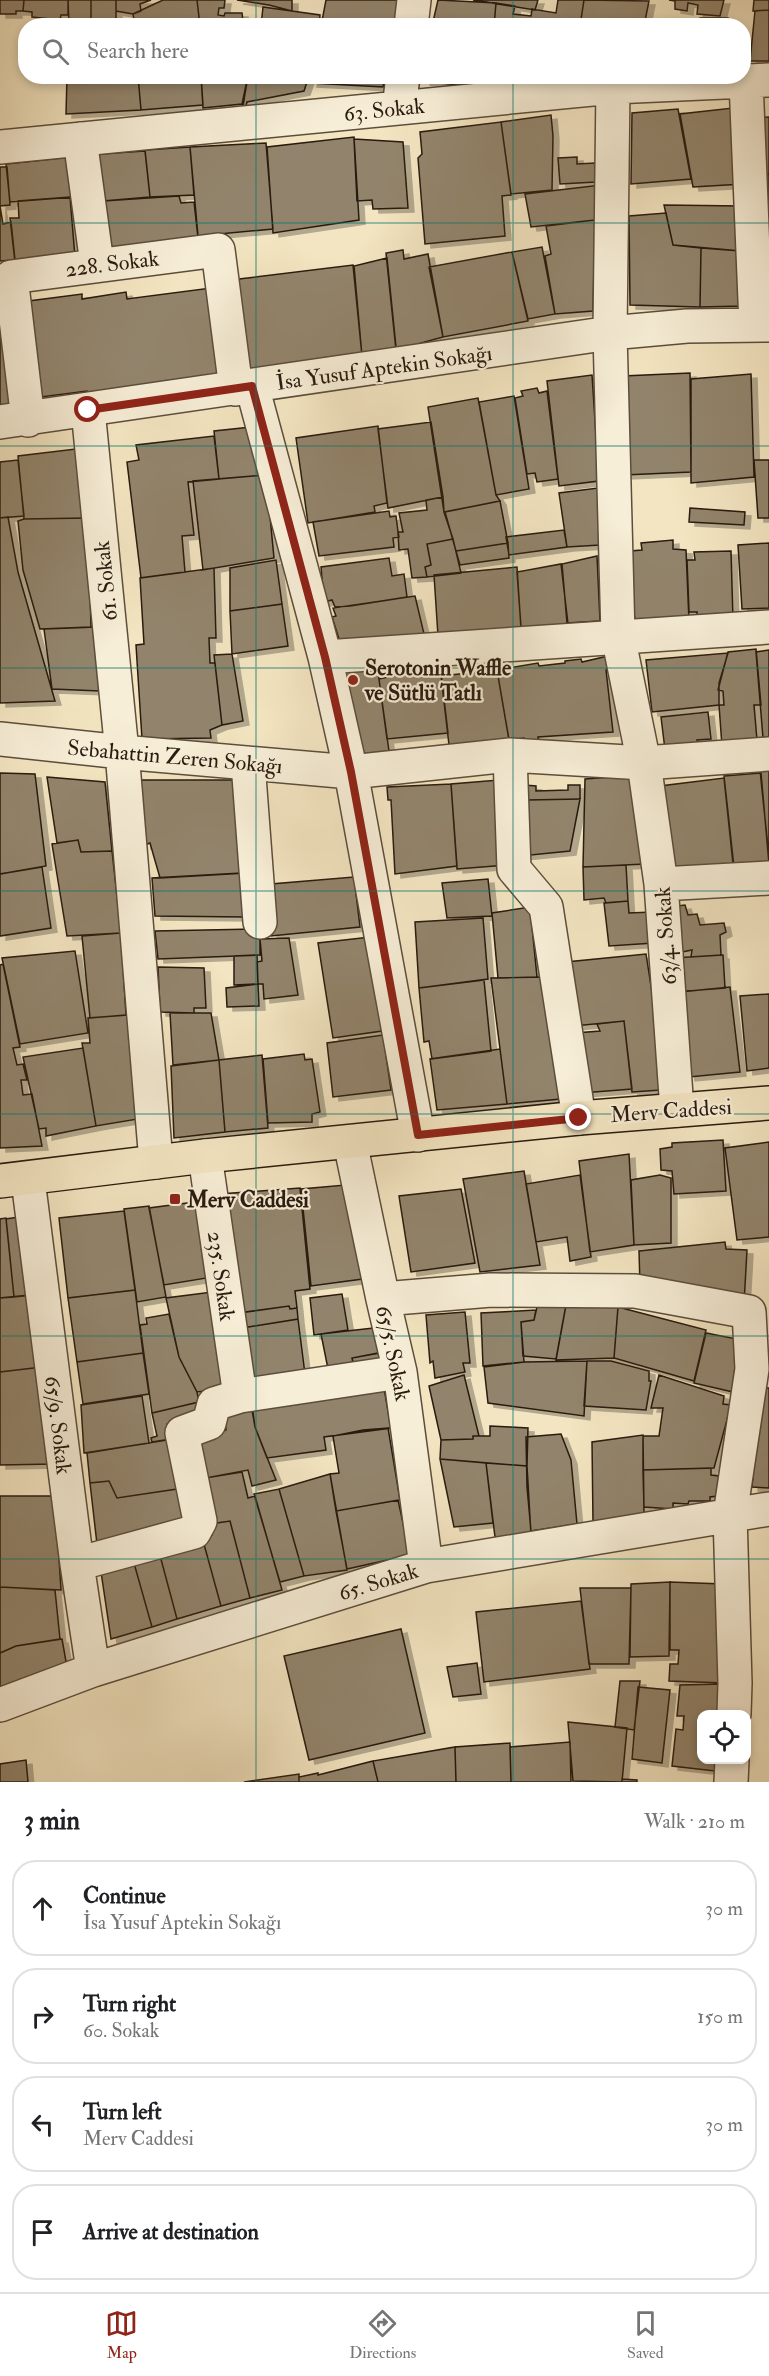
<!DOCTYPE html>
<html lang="en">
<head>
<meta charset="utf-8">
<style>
	:root { --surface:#fff; --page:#f6f6f6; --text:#202124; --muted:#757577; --line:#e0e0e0; --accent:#8f2418 }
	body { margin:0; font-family:"IM FELL Double Pica",serif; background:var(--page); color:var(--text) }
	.controls { position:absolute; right:18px; bottom:18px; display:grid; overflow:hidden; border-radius:12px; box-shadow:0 3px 9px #0003 }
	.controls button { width:54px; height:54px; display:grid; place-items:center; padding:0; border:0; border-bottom:2px solid var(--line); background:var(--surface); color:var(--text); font:30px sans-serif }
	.stop { position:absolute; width:18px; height:18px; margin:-14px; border:4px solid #8f2418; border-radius:50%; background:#fff }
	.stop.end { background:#8f2418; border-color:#fff; box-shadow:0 2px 6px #0008 }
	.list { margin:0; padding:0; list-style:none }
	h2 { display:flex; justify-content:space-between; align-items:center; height:78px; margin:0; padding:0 24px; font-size:26px }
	h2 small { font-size:20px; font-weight:400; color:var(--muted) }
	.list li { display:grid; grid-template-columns:39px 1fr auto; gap:18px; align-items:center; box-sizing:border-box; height:96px; margin:0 12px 12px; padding:0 12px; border:2px solid var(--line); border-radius:24px }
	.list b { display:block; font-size:22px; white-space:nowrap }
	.list p { margin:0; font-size:20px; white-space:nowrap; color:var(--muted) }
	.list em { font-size:20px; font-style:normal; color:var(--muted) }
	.icon { flex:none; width:33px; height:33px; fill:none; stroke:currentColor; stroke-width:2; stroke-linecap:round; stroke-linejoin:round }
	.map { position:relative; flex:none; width:769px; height:1782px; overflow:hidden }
	.search { position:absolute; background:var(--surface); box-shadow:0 3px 9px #0003; left:18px; right:18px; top:18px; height:66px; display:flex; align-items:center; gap:15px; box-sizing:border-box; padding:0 21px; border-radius:24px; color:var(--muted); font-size:22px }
	.sheet { height:510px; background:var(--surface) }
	nav { display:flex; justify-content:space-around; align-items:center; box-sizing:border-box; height:84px; border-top:2px solid var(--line); background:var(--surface); font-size:16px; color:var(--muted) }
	nav a { display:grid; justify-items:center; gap:3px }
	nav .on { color:var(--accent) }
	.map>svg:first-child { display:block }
</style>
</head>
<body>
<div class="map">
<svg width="769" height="1782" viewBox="0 0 769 1782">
	<defs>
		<filter id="shadow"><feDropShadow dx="6" dy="4" stdDeviation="0" flood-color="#0004"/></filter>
	</defs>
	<rect width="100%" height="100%" fill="#f3e5c1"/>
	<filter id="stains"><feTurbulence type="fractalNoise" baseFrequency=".00333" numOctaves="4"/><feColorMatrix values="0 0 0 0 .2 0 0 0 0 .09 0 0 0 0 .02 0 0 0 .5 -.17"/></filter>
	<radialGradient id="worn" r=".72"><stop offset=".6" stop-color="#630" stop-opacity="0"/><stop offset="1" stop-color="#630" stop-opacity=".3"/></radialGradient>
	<path fill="#92846c" stroke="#291a0f" stroke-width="1.5" filter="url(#shadow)" d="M0 0H24L23 11H16V14H0Z
		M24 0H68V15H61L60 20 32 17V12L23 11Z
		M68 0H91V24L69 25Z
		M91 0H116V20L100 26H91Z
		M116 0H151L140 4 141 11 133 14 116 11Z
		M163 0H197L200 26H135L133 14Z
		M197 0H225L224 8H219L218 15 224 16 225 13H242L243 21 258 26H200Z
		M237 0H292V11L269 5Z
		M326 0H398L394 26H321Z
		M438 0 496 3 494 26H432Z
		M473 0H538L535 10Z
		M558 0H584L580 26H494L496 3 515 6 513 14 531 16 532 9 556 13Z
		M584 0 649 1 644 26H580Z
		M669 0H724L720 16 697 14 698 5 688 3 687 11 675 9V1Z
		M754 0H769V10L753 11Z
		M263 7 320 15 319 26H261Z
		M769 10V61H750L755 11Z
		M700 18H728V26H700Z
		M668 21H689V26H668Z
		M67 76H138L141 110 66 114Z
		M201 76H248L242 104 203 108Z
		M201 76 203 105 141 110 138 76Z
		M248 76H309L304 91 247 102 246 106H243Z
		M312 76H385L383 87 311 83Z
		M425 76H515L514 88H484L424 81Z
		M733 108 743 184 693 187 680 114Z
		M678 109 691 179 631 184 632 113Z
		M551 115 553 136 552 190 511 194 501 122Z
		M769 117V174L757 176 754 118Z
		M501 122 511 195 502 196 505 236 425 244 418 158 422 154 420 132Z
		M354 137 359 220 273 233 267 147Z
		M354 139 403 142 408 208 373 209 372 200 357 201Z
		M266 143 273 229 198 236 190 147Z
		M190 147 194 195 150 197 145 150Z
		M145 151 150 197 103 201 98 154Z
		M70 157 73 197 10 202 6 164Z
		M577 157V164L595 163 596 182 560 184 558 158Z
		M0 167H7L10 205 0 206 3 224 11 222 15 260 0 261Z
		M769 174V205L768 218 759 175Z
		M601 185 595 220 531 227 525 194Z
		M179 196 181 203 194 202 198 238 110 258 103 201Z
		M70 197 75 257 15 262 10 218H19L18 201Z
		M664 205 741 206V251L673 245Z
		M666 213 673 245 701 248 700 307 630 305 629 216Z
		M595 220 593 311 555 314 545 256 551 254 546 226Z
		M542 247 555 314 528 319 512 252Z
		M701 248 741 251 742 306 700 307Z
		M403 250 404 259 428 254 443 337 396 350 386 253Z
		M512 252 528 321 443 337 429 267Z
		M387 258 396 347 362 356 354 266Z
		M353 265 362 356 246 373 231 280Z
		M211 288 226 383 88 397 87 391 33 398 21 302 82 294V299L126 292 127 299Z
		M0 307 14 411 0 412Z
		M690 373 691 472 624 475 623 376Z
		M751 374 754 477 691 483V379Z
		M592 375 599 481 559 486 547 381Z
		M537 388 539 393 547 391 558 479 537 482 535 473 527 474 515 398 523 396 521 391Z
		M514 396 529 489 496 495 479 402Z
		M478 398 496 495 500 501 444 512 428 407Z
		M431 422 443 497 388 508 378 429Z
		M260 426 266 475 219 479 214 431Z
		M378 426 387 503 374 506 375 512 308 523 296 438Z
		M214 436 219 479 188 482 194 535 182 536 185 572 141 578 127 462 139 460 136 445Z
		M84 448 88 518 24 519 18 456Z
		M18 460 24 516 0 518V462Z
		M754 460H769V518H758Z
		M266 475 274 558 203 570 193 481Z
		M598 488 600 545 567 547 559 493Z
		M443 497 444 512 453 539 427 544 431 565 425 567 427 577 412 578 408 549 399 550 398 532H403L399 513 427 510 426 500Z
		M500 501 508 543 456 551 445 512Z
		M690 508 745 512 744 525 689 522Z
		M389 511 390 517 396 516 398 532 399 537 393 538 394 547 319 556 313 522Z
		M8 517 18 572 55 701 0 703V518Z
		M88 518 91 627 40 629 23 570 18 521 24 519Z
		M564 530 567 547 509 555 506 537Z
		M453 539 461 573 427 577 425 567 431 565 427 544Z
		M673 540V549L686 550 689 621 635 625 630 551 642 550 641 543Z
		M508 543 509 558 460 565 456 551Z
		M769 543V608L742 609 738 545Z
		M731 551 733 620H697V612H689L687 560H695L694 552Z
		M597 556 600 621 567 623 562 564Z
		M389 558 392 576 404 574 407 597 350 606 335 607 332 600 324 602 321 567Z
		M276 560 282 604 230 611V568Z
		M561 564 568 624 521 627 517 572Z
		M517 567 521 629 438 636 434 575Z
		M214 568 216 638H209L210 663H215L222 725 210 730 211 738 142 739 136 645 144 644 140 578Z
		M415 596 425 638 341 645 332 617 336 616 333 608Z
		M282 604 288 646 232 654 230 611Z
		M97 627 100 691 52 689 44 629Z
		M756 649 761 705H754L757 740 722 746 719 705H724L723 691 718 690 728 652Z
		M769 650V738H763L756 652Z
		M728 653 719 683V705L652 712 646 660Z
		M232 654 243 721 222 725 214 655Z
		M608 656V669L606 670 613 732 538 737 539 741 524 742V738L509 740 497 670 538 663 539 666 565 663V661L581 659 582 662Z
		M377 665 389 751 361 754 342 667Z
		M497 670 509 740 449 745 441 676Z
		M441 672 448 733 387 739 379 679 397 675Z
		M708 712 711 739 697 740 700 754 666 758 661 717Z
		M769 769V857L760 770Z
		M0 773 35 774 46 866 0 874Z
		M761 773 769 864 734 867 724 776Z
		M636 775 645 864 583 867 585 779Z
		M47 777 105 782 112 851 81 852 78 840 57 843Z
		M724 778 733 864 669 869 660 786Z
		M140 780H241L246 873 160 878 150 843 145 845Z
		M499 780 507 865 457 869 451 784Z
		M451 784 457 866 395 874 391 800H388L387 787Z
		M524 785 536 786V791L568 790V785H580V799L527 800Z
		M580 799 570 851 521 856 527 800Z
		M78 840 81 852 112 851 121 933 67 936 52 844Z
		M626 865 628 901 606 903 604 898 584 900 583 867Z
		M42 867 51 928 0 936V874Z
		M241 873 244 917 155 916 152 878Z
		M354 877 360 927 271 936V884Z
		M488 879 492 916 447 918 442 883Z
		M628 901 629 913 652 912 654 943 609 946 604 903Z
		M685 905 688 915 697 914 700 925 724 923 726 932 720 935 721 955 691 957 692 950 672 954 669 907Z
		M530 907 537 977 498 978 492 913Z
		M483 918 488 979 419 988 415 922Z
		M260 929V955L158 959 155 931Z
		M121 933 126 1015 90 1018 82 936Z
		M370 937 382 1031 333 1038 318 943Z
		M289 938 298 995 264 999 263 984H258L257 962 262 961 260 939Z
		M75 951 88 1033 20 1044 2 958Z
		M646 954 666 1082 661 1090 632 1092 624 1021 574 1026 566 962Z
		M257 955 258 984 234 985V956Z
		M723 955 725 988 674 992 673 958Z
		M3 964 20 1047 13 1048 17 1065 23 1064 27 1080H21L23 1095 32 1094 42 1146 0 1148V965Z
		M158 967 204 968 206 1008H194V1013L160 1012Z
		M546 977 561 1099 507 1104 491 978Z
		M484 980 491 1051 432 1059 429 1041 424 1042 419 988Z
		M258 984 259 1006 227 1007 226 988Z
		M730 987 740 1072 689 1077 680 992Z
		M769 994V1068L747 1071 740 996Z
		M170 1013H211L219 1060 173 1065Z
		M128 1015 138 1119 96 1126 82 1043H90L88 1018Z
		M624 1021 632 1089 582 1093 575 1033 600 1031 597 1024Z
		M383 1035 391 1090 333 1097 327 1043Z
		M83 1048 96 1126 46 1136V1128L39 1129 23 1057Z
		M500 1049 507 1104 437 1110 430 1059Z
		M304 1054 305 1060 312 1059 320 1112 312 1114V1122L268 1123 263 1059Z
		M262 1055 268 1128 225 1132 219 1060Z
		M219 1060 225 1132 174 1138 171 1066Z
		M723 1140 726 1191 674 1194 672 1171 661 1170 660 1149 672 1147V1143Z
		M769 1142V1237L737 1240 725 1148Z
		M629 1154 634 1245 590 1252 579 1161Z
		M524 1171 540 1265 480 1272 463 1179Z
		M580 1175 591 1257 570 1261 567 1237 536 1242 526 1184Z
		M660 1175 671 1178V1243L634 1245 631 1180Z
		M357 1184 370 1278 311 1286 301 1189Z
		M300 1188 310 1289 295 1291 297 1308 290 1309 289 1306 238 1313 220 1194Z
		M461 1189 475 1263 411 1272 399 1196Z
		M202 1201 213 1277 164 1285 149 1208Z
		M149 1206 166 1297 137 1302 124 1209Z
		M124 1211 135 1290 68 1298 59 1218Z
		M25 1216 33 1295 14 1297 6 1219Z
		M6 1218 14 1297 0 1298V1219Z
		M725 1242 726 1249 747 1250 744 1304 640 1285 639 1251Z
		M135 1290 143 1353 77 1362 68 1298Z
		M220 1291 235 1387 197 1392 179 1357 166 1298Z
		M342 1294 348 1330 314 1335 310 1298Z
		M29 1295 42 1367 0 1372V1298Z
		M566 1305 618 1307 614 1358 556 1360Z
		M566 1305 556 1359 523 1356 521 1322 534 1320 537 1307Z
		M289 1306 290 1309 297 1308 298 1319 242 1328 239 1313Z
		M618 1307 706 1330 694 1381 614 1358Z
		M536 1310 534 1320 521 1322 524 1362 483 1366 481 1313Z
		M465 1312 470 1363H463L465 1372 435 1378 433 1361 430 1363 426 1315Z
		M169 1314 179 1357 197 1392 199 1402 152 1413 140 1325 147 1324 146 1318Z
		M298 1319 305 1374 248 1383 242 1328Z
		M382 1327 386 1352 352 1358 356 1375 330 1379 321 1334Z
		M706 1333 737 1339 733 1392 694 1383Z
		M388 1351 356 1379 352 1358Z
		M143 1353 149 1394 83 1404 77 1362Z
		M587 1361H611L649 1371V1381H651L646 1410 584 1406Z
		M587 1361 584 1416 488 1403 484 1367 524 1362Z
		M42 1367 54 1464 0 1465V1372Z
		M464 1375 479 1436H473V1439L441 1440 429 1386Z
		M659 1375 724 1396 723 1404 731 1405 714 1468 643 1470V1436H659L663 1408H651Z
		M384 1388 391 1428 324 1437 326 1450 267 1458 255 1427 251 1404Z
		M761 1388H769V1488L752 1487Z
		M142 1396 149 1443 84 1453 81 1405Z
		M199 1402 203 1418 167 1424 171 1439 152 1442 151 1438 157 1436 152 1413Z
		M252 1405 255 1427 276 1480 252 1486 248 1470 206 1478 192 1441 226 1430 224 1409Z
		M490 1426 528 1428 527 1466 440 1459 441 1440 473 1439V1436H490Z
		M388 1428 400 1500 336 1511 330 1474 339 1473 333 1436 363 1430Z
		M561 1434 571 1460 577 1524 531 1531 527 1487 526 1437Z
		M643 1435 644 1514 593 1522 592 1442Z
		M173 1439 184 1488 117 1498 109 1481 90 1483 87 1453Z
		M440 1459 486 1463 493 1523 454 1527Z
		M486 1463 527 1466 531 1535 495 1537Z
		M711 1468V1475L719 1476 718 1496 710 1497V1501H689L688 1504 673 1503V1509L644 1507 643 1470Z
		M242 1472 248 1498 255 1496 282 1590 250 1598 230 1521 211 1524 199 1479Z
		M330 1474 347 1570 304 1576 279 1489Z
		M109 1481 117 1498 184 1488 190 1528 98 1553 90 1483Z
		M279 1489 304 1576 280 1582 254 1494Z
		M0 1496H55L61 1590 0 1587Z
		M398 1500 410 1555 347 1569 336 1511Z
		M230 1521 250 1598 221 1606 202 1537 212 1535 209 1524Z
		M202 1537 221 1606 177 1619 158 1548Z
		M158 1548 177 1619 152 1627 132 1556Z
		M132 1556 152 1627 111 1639 100 1565Z
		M670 1582 723 1584 724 1683 669 1681 670 1664H678L679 1650H670Z
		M670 1582 669 1656 630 1657 631 1584Z
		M0 1587 55 1590 60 1639 16 1646 0 1653Z
		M580 1588H631L629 1664H589Z
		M581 1601 590 1669 484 1682 476 1612Z
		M401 1629 425 1733 309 1760 284 1656Z
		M62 1639 67 1667 0 1688V1653L16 1646Z
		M477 1663 481 1694 453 1697 447 1667Z
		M620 1681H640L634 1730 615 1727Z
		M726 1684 721 1714H702V1760H716L715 1771 672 1766 676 1729 683 1730 684 1716H677L680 1685Z
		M638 1687 670 1690 662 1763 632 1759Z
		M568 1722 627 1728 622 1782 573 1781Z
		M570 1742 571 1782H511L510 1747Z
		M510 1743 511 1782H456L455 1747Z
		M455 1747 456 1782H378L373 1761Z
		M26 1760 28 1782H0V1764Z
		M373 1761 378 1782H299V1777L318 1773V1775Z
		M299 1774V1782H244Z
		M622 1779 637 1780V1782H580H622Z"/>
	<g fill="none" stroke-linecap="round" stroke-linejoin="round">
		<g stroke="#5c4d3c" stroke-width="36">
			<path id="minor" d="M411 26 414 0
				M746 81 756 325
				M613 87 610 333 618 636 644 763 661 884 677 1110
				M399 108 403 76
				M80 139 97 264
				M0 147 613 87 769 80
				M252 386 325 657 351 772 418 1135
				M88 410 122 752 156 1162
				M28 420 11 277 218 250 236 389
				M0 422 610 333 687 326 769 325
				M325 657 769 627
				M0 739 122 752 351 772 510 755 644 763 769 754
				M510 755 514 869 546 907 579 1118
				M248 763 260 922
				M661 884 769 878
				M350 1142 383 1299 400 1372 426 1566
				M205 1156 240 1396
				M28 1180 77 1564 93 1670
				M383 1299 491 1290 635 1291 749 1312 752 1369 730 1515 735 1683 734 1714
				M77 1564 194 1532 200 1521 182 1433 209 1423 214 1404 240 1396 400 1372
				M0 1705 93 1670 426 1566 769 1509
				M731 1782 732 1760"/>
		</g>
		<g stroke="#291a0f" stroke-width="36">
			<path id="major" d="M0 1181 205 1156 579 1118 769 1103"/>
		</g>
		<use href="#minor" stroke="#f7eed7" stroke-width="33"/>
		<use href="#major" stroke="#f3e5c1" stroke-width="33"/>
	</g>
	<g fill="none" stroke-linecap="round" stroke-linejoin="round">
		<path stroke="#8f2418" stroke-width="8" d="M88 410 252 386 325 657 351 772 418 1135 579 1118"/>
	</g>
	<path fill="none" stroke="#0f766e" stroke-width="1.5" stroke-opacity="0.55" d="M256 0V26M513 0V26M256 76V1782M513 76V1782M0 223H769M0 446H769M0 668H769M0 891H769M0 1114H769M0 1336H769M0 1559H769"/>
	<g fill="#8f2418" stroke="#f7eed7" stroke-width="2">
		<circle cx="353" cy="680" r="6"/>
		<rect x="169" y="1193" width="12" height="12" rx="3"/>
	</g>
	<g text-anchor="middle" stroke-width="4.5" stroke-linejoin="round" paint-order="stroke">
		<g font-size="22" fill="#291a0f" stroke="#f7eed7">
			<text transform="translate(384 109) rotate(-6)" y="8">63. Sokak</text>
			<text transform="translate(112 263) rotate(-7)" y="8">228. Sokak</text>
			<text transform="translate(384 367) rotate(-8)" y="8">İsa Yusuf Aptekin Sokağı</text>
			<text transform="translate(105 581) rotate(-96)" y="8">61. Sokak</text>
			<text transform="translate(175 756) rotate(5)" y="8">Sebahattin Zeren Sokağı</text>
			<text transform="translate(665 936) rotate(-94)" y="8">63/4. Sokak</text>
			<text transform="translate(671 1110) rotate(-4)" y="8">Merv Caddesi</text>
			<text transform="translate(222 1276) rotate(82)" y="8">235. Sokak</text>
			<text transform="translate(394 1353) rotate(78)" y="8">65/5. Sokak</text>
			<text transform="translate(59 1425) rotate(83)" y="8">65/9. Sokak</text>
			<text transform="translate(378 1581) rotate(-17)" y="8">65. Sokak</text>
		</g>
		<g font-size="22" font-weight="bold" fill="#291a0f" stroke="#f7eed7" text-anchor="start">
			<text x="365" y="675">Serotonin Waffle<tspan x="365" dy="25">ve Sütlü Tatlı</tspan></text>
			<text x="187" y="1207">Merv Caddesi</text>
		</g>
	</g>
	<rect width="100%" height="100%" filter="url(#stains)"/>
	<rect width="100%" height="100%" fill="url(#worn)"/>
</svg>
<div class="controls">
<button><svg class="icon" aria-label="locate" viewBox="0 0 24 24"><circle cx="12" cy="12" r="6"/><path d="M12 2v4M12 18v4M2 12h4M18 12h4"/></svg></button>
</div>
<div class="stop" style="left:88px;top:410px"></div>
<div class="stop end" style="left:579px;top:1118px"></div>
<div class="search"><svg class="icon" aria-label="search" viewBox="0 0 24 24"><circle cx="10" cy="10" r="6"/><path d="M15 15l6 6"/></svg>Search here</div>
</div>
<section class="sheet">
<h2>3 min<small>Walk · 210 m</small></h2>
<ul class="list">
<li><svg class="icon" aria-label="ahead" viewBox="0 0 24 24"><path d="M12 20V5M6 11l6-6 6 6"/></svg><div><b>Continue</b><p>İsa Yusuf Aptekin Sokağı</p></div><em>30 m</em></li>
<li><svg class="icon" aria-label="right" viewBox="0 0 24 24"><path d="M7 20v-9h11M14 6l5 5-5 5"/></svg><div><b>Turn right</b><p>60. Sokak</p></div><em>150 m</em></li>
<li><svg class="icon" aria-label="left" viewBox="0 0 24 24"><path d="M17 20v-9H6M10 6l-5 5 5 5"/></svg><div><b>Turn left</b><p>Merv Caddesi</p></div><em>30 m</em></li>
<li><svg class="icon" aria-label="arrive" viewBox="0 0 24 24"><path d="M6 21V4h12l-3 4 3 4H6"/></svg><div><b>Arrive at destination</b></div></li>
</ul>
</section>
<nav>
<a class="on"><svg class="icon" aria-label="map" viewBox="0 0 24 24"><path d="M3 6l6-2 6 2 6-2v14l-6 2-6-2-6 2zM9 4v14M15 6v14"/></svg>Map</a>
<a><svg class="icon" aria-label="directions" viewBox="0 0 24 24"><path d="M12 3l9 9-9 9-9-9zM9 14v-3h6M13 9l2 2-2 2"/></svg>Directions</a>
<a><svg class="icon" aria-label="saved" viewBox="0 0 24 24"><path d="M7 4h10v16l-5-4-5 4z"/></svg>Saved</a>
</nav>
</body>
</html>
